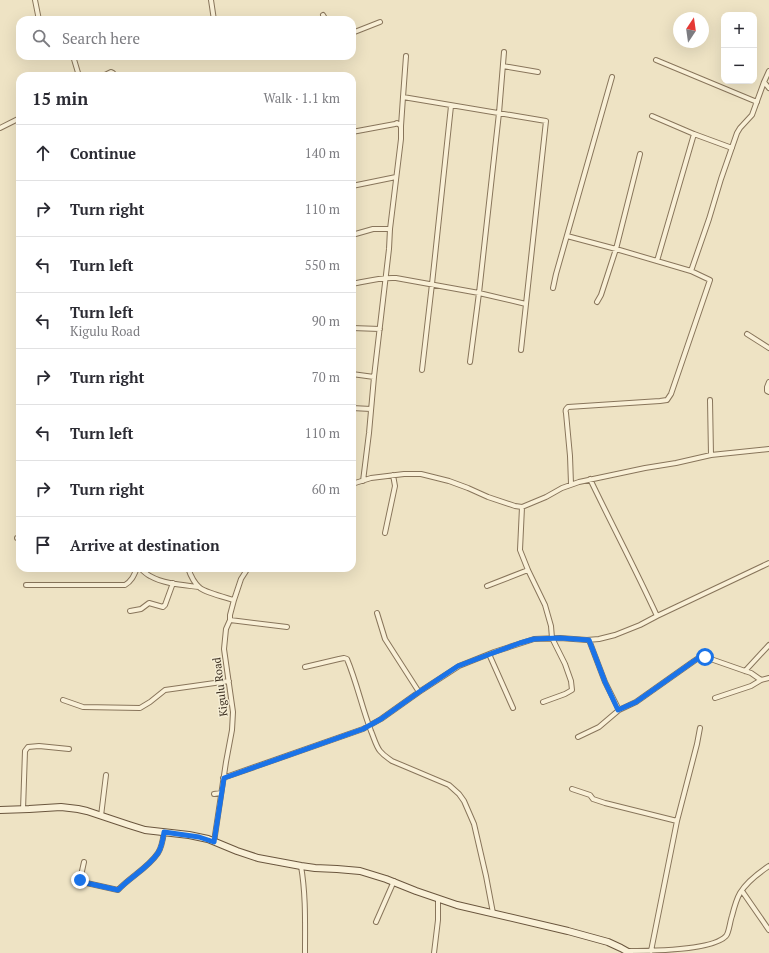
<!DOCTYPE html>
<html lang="en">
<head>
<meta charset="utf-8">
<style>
	:root { --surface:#fff; --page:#f7f7f7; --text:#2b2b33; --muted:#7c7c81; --line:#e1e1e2 }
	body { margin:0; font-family:"PT Serif",serif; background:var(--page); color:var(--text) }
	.controls { position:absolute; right:12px; top:12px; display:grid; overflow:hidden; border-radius:8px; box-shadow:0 4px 16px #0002 }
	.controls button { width:36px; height:36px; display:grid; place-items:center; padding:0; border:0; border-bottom:1px solid var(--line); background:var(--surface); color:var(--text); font:20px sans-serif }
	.compass { position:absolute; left:673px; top:12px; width:36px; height:36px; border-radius:50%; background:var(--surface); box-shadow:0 4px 16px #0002; rotate:13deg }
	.stop { position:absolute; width:12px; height:12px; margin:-9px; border:3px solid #1a73e8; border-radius:50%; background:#fff }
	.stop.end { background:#1a73e8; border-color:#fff; box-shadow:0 1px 4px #0008 }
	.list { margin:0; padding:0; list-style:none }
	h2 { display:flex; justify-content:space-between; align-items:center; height:52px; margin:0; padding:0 16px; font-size:17px }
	h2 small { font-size:13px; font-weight:400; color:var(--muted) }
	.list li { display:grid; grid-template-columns:26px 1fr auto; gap:12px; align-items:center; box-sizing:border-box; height:56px; padding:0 16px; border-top:1px solid var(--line) }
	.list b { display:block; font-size:15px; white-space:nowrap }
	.list p { margin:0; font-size:13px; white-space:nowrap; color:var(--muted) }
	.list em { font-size:13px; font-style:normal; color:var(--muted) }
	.icon { flex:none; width:22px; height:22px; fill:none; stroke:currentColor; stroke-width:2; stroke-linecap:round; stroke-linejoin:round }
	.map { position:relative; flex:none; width:769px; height:953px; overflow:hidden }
	.search { position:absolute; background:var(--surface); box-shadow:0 4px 16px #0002; left:16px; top:16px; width:340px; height:44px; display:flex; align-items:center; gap:10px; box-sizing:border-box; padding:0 14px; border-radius:12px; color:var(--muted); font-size:15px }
	.panel { position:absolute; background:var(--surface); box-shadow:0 4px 16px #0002; left:16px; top:72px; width:340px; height:500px; border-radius:12px }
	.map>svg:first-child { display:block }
</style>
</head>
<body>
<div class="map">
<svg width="769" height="953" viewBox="0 0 769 953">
	<rect width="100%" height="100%" fill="#eee3c4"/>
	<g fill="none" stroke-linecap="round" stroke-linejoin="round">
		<g stroke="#88755b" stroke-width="6">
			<path id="street" d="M35 0 39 20
				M211 0 214 20
				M323 15 326 20
				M352 33 380 22
				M73 56 79 76
				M656 60 757 102
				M503 66 538 72
				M103 76 111 72 113 73 115 76
				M764 82 769 88
				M403 97 406 56
				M652 116 694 134 732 148
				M0 128 20 118
				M352 132 395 124 397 123 401 126V139L390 229 389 249 374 377 369 433 363 481
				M352 186 396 177
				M352 235 373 229H390
				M567 236 616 249 691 271 709 219 721 179 737 133 740 128 752 115 764 82 769 71
				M657 261 694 134
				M352 284C367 281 381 277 396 278L479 293 526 304 546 121 403 97 401 126
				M553 288 556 274 612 77
				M597 302 601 295 616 249 640 154
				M352 328 380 329
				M747 334 769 348
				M521 350 526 304
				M470 362 479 293 499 113 504 52
				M422 370 432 284 451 106
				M352 374 374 377
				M769 382 767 387V391L769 392
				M710 400 711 455
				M352 408 371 409
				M590 479C612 525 636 570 657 616
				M352 484 371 478 404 474H421L449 481 468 488 488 497 515 506 522 507 546 497 562 488 579 482 645 468 676 463 711 455 769 449
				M571 484 570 456 566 413C565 410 566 409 568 407L660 401 667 400 671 394 710 280 691 271
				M522 507 520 550 528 570 545 605 551 626 552 638 565 664 571 681 572 690 565 694 543 702
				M385 533 395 486 393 475
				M17 538H20
				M140 568C143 571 146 574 150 576 164 584 183 585 199 587
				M188 568C190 574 194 583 200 588 207 593 224 597 234 600
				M26 585H125C132 581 134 575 137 568
				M487 586 528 570
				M130 611 141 609 149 603 163 607 165 605 173 583
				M377 613 385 639 419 692
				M230 620 287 627
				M589 640 605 682 619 710
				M489 654 513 708
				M305 667 339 659 344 658 347 659C357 683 362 708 371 731 374 738 376 746 380 751 384 756 388 758 392 761L449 785 459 794 464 801 474 824 486 876 493 913
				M745 671 769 645
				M715 698 751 686 761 680 769 678
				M63 700 83 707 140 708 150 702 165 690 229 681
				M578 737 599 727 619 710 636 702 694 661 700 657H705L745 671 751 673 761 680
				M223 778 363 729 381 719 419 692 459 666 494 652 534 639 560 638 587 640 599 639 615 635 640 625 657 616 769 563
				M572 789 590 795 593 799 605 803 677 821
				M214 794 221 793
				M23 810 25 751 28 747 39 746 69 749
				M101 816 106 775
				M214 842 226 762 232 730 233 712 224 649 226 629 230 620V615L234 600 241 579 248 568
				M84 862 80 880 82 882 118 890C130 877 148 868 158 853 162 847 163 839 164 832
				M301 866C306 895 305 924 305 953
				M742 891 769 930
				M376 922 394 881
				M627 951C647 951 712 951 726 936 729 933 730 921 732 916 734 908 736 900 740 893 746 883 760 872 769 866
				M651 951 677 821 697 744 700 728
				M434 953 438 920V899"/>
		</g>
		<g stroke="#6a563e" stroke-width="8">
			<path id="secondary" d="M0 810 29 809 61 807 78 809 87 811 129 825 145 830 189 835 208 839 237 851 258 858 301 866 315 868 337 869 360 871 386 879 416 891 457 905 568 931 608 942 621 948 630 953"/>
		</g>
		<use href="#street" stroke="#f9f0d7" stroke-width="4"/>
		<use href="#secondary" stroke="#f9f0d7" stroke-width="6"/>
	</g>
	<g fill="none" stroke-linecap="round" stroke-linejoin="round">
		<path stroke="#1a73e8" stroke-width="5" d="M80 880 82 882 118 890C130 877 148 868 158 853 162 847 163 839 164 832L199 837 214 842 224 778 363 729 381 719 419 692 458 666 474 660 520 643 534 639 560 638 589 640 605 682 618 710 636 702 694 661 700 657H705"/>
	</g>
	<g text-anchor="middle" stroke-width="3" stroke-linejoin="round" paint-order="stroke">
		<g font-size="11" fill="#392c1e" stroke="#f5edd4">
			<text transform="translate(220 687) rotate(-97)" y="4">Kigulu Road</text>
		</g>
	</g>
</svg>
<div class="controls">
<button>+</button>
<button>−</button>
</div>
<svg class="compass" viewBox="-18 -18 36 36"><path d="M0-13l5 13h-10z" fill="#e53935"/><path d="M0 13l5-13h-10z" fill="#7c7c81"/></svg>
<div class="stop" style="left:705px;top:657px"></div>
<div class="stop end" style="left:80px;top:880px"></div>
<div class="search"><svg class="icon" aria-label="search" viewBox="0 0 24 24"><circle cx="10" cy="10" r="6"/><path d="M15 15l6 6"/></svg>Search here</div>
<section class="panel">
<h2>15 min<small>Walk · 1.1 km</small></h2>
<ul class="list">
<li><svg class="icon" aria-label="ahead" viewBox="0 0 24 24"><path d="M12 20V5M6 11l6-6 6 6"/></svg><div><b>Continue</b></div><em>140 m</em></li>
<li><svg class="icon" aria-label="right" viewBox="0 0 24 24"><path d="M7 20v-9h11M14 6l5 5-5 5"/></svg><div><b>Turn right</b></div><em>110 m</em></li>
<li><svg class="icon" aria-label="left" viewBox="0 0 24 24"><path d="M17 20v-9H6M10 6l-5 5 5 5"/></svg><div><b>Turn left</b></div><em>550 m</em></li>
<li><svg class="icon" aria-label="left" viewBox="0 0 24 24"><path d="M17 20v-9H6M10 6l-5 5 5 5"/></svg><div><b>Turn left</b><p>Kigulu Road</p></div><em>90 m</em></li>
<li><svg class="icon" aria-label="right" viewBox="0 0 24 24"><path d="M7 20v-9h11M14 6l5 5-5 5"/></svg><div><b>Turn right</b></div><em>70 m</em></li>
<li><svg class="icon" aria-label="left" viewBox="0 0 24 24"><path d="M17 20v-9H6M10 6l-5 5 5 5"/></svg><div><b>Turn left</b></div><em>110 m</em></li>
<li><svg class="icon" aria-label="right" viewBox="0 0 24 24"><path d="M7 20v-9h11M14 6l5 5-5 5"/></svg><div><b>Turn right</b></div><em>60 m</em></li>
<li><svg class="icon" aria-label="arrive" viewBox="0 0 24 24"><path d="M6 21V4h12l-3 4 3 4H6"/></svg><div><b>Arrive at destination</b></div></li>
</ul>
</section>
</div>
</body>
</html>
